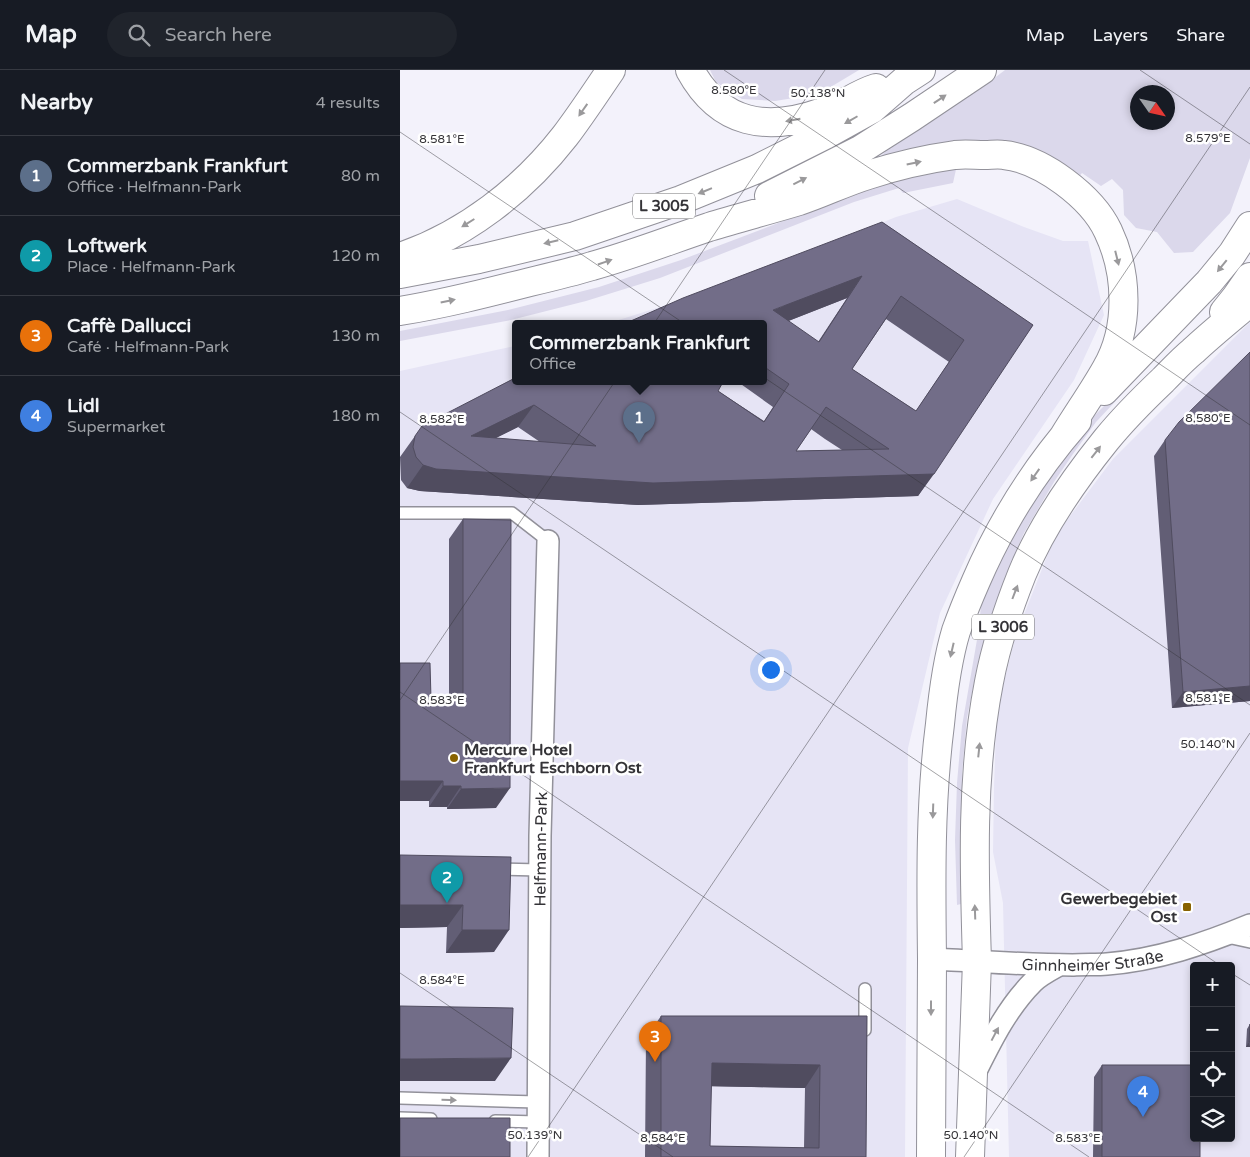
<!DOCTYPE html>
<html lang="en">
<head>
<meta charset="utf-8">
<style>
	:root { --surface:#171b24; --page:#20242c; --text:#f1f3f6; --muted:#9ea1a6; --line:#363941; --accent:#896300 }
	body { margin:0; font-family:"Varela Round",sans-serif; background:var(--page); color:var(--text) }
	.controls { position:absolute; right:15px; bottom:15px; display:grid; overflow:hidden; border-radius:5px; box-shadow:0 2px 8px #0003 }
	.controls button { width:45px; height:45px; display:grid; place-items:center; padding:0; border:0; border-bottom:1px solid var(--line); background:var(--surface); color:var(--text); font:25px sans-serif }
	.compass { position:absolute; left:730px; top:15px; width:45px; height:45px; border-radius:50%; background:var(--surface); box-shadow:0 2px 8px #0003; rotate:124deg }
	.you { position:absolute; left:370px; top:599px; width:18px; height:18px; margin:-12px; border:4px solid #fff; border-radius:50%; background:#1a73e8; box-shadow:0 0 0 8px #1a73e833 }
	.badge { display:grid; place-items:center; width:32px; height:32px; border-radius:50%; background:var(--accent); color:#fff; font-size:16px; font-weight:700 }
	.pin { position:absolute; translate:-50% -41px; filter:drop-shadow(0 1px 2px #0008) }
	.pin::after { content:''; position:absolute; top:26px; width:18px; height:15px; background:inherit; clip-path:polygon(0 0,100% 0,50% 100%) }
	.popup { position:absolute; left:112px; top:250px; width:255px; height:65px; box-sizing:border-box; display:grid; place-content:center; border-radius:5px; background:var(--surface); filter:drop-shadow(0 1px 4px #0005); font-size:16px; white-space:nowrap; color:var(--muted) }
	.popup b { font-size:19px; color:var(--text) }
	.popup::after { content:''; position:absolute; left:50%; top:100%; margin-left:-10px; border:10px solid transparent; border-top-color:var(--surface) }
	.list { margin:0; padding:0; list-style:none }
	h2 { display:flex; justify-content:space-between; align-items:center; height:65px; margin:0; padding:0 20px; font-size:21px }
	h2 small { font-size:16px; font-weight:400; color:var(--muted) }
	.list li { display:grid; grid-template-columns:32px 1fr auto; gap:15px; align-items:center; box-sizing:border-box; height:80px; padding:0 20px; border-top:1px solid var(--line) }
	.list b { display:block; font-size:19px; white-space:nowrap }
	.list p { margin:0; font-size:16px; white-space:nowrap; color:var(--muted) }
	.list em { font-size:16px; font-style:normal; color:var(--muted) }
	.icon { flex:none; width:28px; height:28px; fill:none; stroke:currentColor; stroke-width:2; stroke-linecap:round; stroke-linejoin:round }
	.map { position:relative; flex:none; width:850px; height:1087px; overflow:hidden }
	header { display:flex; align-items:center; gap:30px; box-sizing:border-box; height:70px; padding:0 25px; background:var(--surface); border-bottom:1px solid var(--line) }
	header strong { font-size:24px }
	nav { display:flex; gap:28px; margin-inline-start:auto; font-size:18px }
	.search { width:350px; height:45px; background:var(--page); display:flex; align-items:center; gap:12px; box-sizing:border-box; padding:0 18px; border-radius:28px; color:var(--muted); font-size:19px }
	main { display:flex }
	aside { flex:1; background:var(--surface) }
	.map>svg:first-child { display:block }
</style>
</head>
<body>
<header>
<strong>Map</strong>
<div class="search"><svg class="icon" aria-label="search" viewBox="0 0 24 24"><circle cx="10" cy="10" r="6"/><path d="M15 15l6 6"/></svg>Search here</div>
<nav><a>Map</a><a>Layers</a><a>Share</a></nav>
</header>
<main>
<aside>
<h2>Nearby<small>4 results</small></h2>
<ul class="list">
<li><span class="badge" style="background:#5c6f8a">1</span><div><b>Commerzbank Frankfurt</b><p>Office · Helfmann-Park</p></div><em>80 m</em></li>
<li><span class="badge" style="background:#0f9aa8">2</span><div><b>Loftwerk</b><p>Place · Helfmann-Park</p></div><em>120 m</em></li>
<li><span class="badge" style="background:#e8710a">3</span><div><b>Caffè Dallucci</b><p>Café · Helfmann-Park</p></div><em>130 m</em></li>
<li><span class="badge" style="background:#3f7fe0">4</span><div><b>Lidl</b><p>Supermarket</p></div><em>180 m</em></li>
</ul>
</aside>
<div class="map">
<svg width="850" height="1087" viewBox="0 0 850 1087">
	<rect width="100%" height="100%" fill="#f3f2fb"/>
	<path fill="#e6e4f5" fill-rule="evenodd" d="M557 129 624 157 663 171H688L704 245 674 310 593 429 540 543 508 678 505 1087H0V301L115 276V312H363V254H206L317 219 496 147Z
		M850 252V1087H609L603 833 593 782 594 718 596 659 602 619 616 565 655 466 713 389ZM794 896H831V1068H794Z"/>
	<path fill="#dbd8eb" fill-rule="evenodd" d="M310 0H459L419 24 375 31 342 29 316 12Z
		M605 0H850V88L830 143 793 182 774 183 757 162 736 158 724 145 723 120 712 109 701 116 682 103 678 108 606 74 580 70 553 71 479 88 486 81 584 16ZM738 22H768V52H738Z
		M557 95 553 113 503 123 499 118 454 132 260 208 186 231 111 250 0 271V261L108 240 199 217 281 190 386 150 417 136 494 110Z
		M850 171V182L838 199 816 224 696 352 673 384 654 412 624 463 610 495 588 555 577 597 567 648 562 703 561 834 557 835 555 770 557 713 562 656 578 564 581 536 585 522 611 464 669 376 693 347 715 325Z"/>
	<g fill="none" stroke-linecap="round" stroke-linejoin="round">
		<g stroke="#92919a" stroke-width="14">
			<path id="service" d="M0 443H112L148 471
				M97 799 140 800
				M827 867 850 872
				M465 960V919
				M0 1028 138 1032
				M0 1048 31 1049
				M95 1051 138 1052"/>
		</g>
		<g stroke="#92919a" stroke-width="24">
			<g id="minor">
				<path id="s1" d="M532 889C579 891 626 895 673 895 684 894 696 895 707 894 757 890 804 874 850 855"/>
				<path d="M575 1003C591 971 607 938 633 912 640 905 650 900 659 895"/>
				<path id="s2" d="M138 1087 140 766 148 471"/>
			</g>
		</g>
		<g stroke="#92919a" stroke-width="30">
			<path id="secondary" d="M531 1087 532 889
				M570 1087 577 891"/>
		</g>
		<g stroke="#92919a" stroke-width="30">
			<path id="trunk" d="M290 0C320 55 367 62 423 42 431 38 440 35 448 31 457 26 466 21 476 18
				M369 126 460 80 512 47 582 0
				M0 187C65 165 123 120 165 66 181 45 196 22 211 0
				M0 204 79 189 175 166 281 130 357 99 425 65 472 39 504 11 521 0
				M0 241C44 234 87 223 130 212 151 207 172 202 192 196 232 185 270 170 309 157 339 148 369 140 399 131 423 123 445 112 468 105 496 96 526 89 555 85 565 84 575 85 585 85 591 85 598 84 604 85 642 89 692 127 708 161 728 203 730 258 706 299 693 322 678 343 664 366
				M824 242 836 227 850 207
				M704 321 809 212 832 184 850 156
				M532 889C531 811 530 732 540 654 543 623 547 591 556 561 562 544 569 527 576 511 601 453 635 399 677 351
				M577 891C574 798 571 704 589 612 596 575 608 539 622 504 642 455 673 411 706 370 723 349 743 329 763 310 773 300 782 290 793 281 811 264 831 248 850 232"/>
		</g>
		<use href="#service" stroke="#fff" stroke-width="11"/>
		<use href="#minor" stroke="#fff" stroke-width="21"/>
		<use href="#secondary" stroke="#fff" stroke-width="28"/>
		<use href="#trunk" stroke="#fff" stroke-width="28"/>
	</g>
	<path fill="#625e75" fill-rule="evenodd" d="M482 152 633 255 518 426 238 435 20 421 7 418 1 410 0 387 15 366 115 308 318 321 364 351 373 337 338 312H363V254ZM447 228 418 272 388 251ZM486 249 549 292 516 341 452 299ZM118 357 140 372 96 368ZM411 359 425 369 442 380 396 381Z
		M850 282V631L772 638 754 386 765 370Z
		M63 449 96 738 47 739V737H29V731H0V593L31 629H49V469Z
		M111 787 94 882 46 883 47 857 0 858Z
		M261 946H467L466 1087H245L246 968ZM311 1016 405 1018 404 1078 310 1076Z
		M850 954V977H846L847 959Z
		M702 995 800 1087H693L694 1007Z"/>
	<path fill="#504c5f" d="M462 206 447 228 363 261 373 240Z
		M134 335 118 357 55 388 71 366Z
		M23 395 534 404 518 426 238 435 20 421 7 418Z
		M850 616V631L772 638 783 622Z
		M0 711H43L29 731H0Z
		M43 716H61L47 737H29Z
		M110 718 96 738 47 739 61 719Z
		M0 835H63L47 857 0 858Z
		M62 860H109L94 882 46 883Z
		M849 972 850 977H846Z
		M111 988 95 1011H0V989Z
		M312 993 420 995 405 1018 296 1016Z"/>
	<path fill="#726d88" stroke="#504c5f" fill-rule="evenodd" d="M482 152 633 255 534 404 253 413 36 399 23 395 16 387 13 377 15 366 22 356 115 308V312H323L318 321 364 352 389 314 363 296V254H224L283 228ZM462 206 419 272 373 240ZM501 226 564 270 516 341 452 299ZM134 335 196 376 71 366ZM426 337 489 379 396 381Z
		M850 282V616L783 622 765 370 779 352Z
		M63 449 111 450 110 718 61 719V716H43V711H0V593H30L31 629 63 628Z
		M0 785 111 787 109 860H62L63 835H0Z
		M0 936 113 938 111 988 0 989Z
		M261 946H467L466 1087H261ZM312 993 420 995 419 1078 310 1076Z
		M850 954V972H849Z
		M702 995H794V1068H800V1087H702Z
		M0 1048H110V1087H0Z"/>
	<defs><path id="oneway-solid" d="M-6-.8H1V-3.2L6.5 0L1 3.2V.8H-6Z" transform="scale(1.25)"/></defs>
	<g fill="#9a999b">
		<use href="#oneway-solid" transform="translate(540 29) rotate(-34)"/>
		<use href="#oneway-solid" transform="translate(183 40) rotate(125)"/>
		<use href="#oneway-solid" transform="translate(393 50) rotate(170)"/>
		<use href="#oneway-solid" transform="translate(451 50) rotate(150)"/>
		<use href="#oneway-solid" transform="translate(514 93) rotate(-12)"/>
		<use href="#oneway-solid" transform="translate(400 111) rotate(-27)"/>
		<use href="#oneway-solid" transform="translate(305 121) rotate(158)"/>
		<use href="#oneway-solid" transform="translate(68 153) rotate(148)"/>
		<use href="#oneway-solid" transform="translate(151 172) rotate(167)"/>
		<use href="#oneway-solid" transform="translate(717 188) rotate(76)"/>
		<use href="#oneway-solid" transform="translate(205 192) rotate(-19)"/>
		<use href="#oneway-solid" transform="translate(822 196) rotate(129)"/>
		<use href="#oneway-solid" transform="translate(48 231) rotate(-12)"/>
		<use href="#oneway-solid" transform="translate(696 382) rotate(-52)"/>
		<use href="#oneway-solid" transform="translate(635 405) rotate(125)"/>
		<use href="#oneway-solid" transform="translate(615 522) rotate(-69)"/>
		<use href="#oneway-solid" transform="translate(552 580) rotate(103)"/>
		<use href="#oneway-solid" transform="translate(579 680) rotate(-84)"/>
		<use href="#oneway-solid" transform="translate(533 741) rotate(92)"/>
		<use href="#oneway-solid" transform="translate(575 842) rotate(-92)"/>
		<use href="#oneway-solid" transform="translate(531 938) rotate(90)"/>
		<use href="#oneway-solid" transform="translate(595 964) rotate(-62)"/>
		<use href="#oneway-solid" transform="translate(49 1030) rotate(2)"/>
	</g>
	<path fill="none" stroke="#343337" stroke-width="1" stroke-opacity="0.45" d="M324 0 850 355M740 0 850 74M0 62 850 635M0 342 821 896M0 622 689 1087M0 630 425 0M0 903 273 1087M831 903 850 915M128 1087 850 17M564 1087 850 663"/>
	<g fill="#896300" stroke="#fff" stroke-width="2">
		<circle cx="54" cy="688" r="5"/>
		<rect x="782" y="832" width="10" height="10" rx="2.5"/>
	</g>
	<g text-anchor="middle" stroke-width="5" stroke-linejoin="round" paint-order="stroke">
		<g fill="#fff" stroke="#717073" stroke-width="1">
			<rect x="233" y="123.5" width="62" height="25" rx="4"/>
			<rect x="572" y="544.5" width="62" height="25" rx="4"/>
		</g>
		<g font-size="15" font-weight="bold" fill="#343337">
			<text x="264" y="141">L 3005</text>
			<text x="603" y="562">L 3006</text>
		</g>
		<g font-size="16" font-weight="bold" fill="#343337" stroke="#fff" text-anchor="start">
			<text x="64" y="685">Mercure Hotel<tspan x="64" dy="18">Frankfurt Eschborn Ost</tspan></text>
			<text x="777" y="834" text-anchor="end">Gewerbegebiet<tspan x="777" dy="18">Ost</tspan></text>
		</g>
		<g font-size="16" fill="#343337" stroke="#fff">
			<text dy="6" stroke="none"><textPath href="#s2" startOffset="308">Helfmann-Park</textPath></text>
			<text dy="6" stroke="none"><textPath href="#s1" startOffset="161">Ginnheimer Straße</textPath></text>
		</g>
	</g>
	<g font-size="12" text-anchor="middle" fill="#343337" stroke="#fff" stroke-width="5" stroke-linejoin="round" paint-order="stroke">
		<text x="334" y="24">8.580°E</text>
		<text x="418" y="27">50.138°N</text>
		<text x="808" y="72">8.579°E</text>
		<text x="42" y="73">8.581°E</text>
		<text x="808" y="352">8.580°E</text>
		<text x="42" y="353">8.582°E</text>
		<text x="808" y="632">8.581°E</text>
		<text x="42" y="634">8.583°E</text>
		<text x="808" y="678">50.140°N</text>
		<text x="42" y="914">8.584°E</text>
		<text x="135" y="1069">50.139°N</text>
		<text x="571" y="1069">50.140°N</text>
		<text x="263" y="1072">8.584°E</text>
		<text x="678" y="1072">8.583°E</text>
	</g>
</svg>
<div class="controls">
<button>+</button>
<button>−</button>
<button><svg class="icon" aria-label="locate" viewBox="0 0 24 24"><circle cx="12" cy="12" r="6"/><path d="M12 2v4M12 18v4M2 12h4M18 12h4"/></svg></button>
<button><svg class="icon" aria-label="layers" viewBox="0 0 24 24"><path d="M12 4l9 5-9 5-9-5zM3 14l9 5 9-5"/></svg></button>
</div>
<svg class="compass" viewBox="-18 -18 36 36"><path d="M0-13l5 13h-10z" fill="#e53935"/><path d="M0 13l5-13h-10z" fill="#9ea1a6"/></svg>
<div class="you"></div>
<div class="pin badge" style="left:239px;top:373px;background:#5c6f8a">1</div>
<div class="popup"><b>Commerzbank Frankfurt</b>Office</div>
<div class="pin badge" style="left:47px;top:833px;background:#0f9aa8">2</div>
<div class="pin badge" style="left:255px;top:992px;background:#e8710a">3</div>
<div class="pin badge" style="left:743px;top:1047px;background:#3f7fe0">4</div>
</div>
</main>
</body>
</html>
